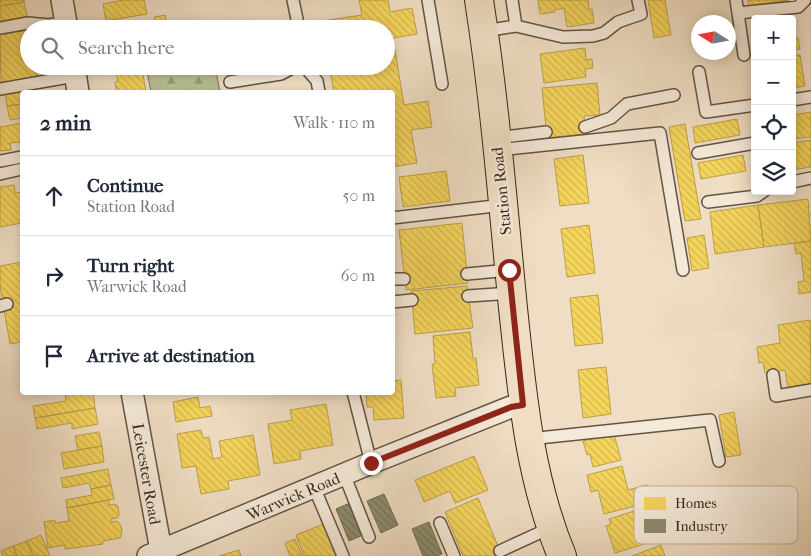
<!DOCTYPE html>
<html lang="en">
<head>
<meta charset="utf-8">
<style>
	:root { --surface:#fff; --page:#f6f6f7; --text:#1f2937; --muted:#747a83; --line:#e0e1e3 }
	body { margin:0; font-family:"IM FELL French Canon",serif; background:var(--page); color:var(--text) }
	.controls { position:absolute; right:15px; top:15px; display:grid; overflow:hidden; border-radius:5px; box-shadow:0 2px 12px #0003 }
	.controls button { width:45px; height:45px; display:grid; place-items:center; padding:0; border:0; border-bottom:1px solid var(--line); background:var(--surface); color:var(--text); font:25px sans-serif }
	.compass { position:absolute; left:691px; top:15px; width:45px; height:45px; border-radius:50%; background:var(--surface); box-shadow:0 2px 12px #0003; rotate:281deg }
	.stop { position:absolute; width:15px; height:15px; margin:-11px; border:4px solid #8f2418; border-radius:50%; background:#fff }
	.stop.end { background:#8f2418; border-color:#fff; box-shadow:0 1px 5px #0008 }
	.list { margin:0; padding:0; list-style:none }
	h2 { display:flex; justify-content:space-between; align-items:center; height:65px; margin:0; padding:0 20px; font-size:21px }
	h2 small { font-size:16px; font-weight:400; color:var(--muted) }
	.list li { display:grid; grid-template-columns:32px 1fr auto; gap:15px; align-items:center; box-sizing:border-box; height:80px; padding:0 20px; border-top:1px solid var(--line) }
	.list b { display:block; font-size:19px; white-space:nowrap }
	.list p { margin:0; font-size:16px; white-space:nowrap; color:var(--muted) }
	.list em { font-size:16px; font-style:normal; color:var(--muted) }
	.icon { flex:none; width:28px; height:28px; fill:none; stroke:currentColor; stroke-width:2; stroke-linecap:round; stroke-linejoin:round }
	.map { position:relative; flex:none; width:811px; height:556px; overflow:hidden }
	.search { position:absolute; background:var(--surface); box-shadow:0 2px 12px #0003; left:20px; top:20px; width:375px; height:55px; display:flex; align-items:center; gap:12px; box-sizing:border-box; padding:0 18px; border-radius:28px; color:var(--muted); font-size:19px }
	.panel { position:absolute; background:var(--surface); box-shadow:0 2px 12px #0003; left:20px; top:90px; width:375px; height:305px; border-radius:5px }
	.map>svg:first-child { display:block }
</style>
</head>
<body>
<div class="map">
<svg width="811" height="556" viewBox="0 0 811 556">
	<defs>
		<pattern id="forest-firs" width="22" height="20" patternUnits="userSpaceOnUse" patternTransform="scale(1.25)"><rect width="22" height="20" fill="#bac194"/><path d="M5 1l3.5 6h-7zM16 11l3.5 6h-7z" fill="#989d78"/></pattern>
		<pattern id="homes-back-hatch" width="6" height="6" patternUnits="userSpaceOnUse" patternTransform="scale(1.25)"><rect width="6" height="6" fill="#f6d55c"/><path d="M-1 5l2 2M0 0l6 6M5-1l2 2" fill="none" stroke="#d3b74f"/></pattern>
		<pattern id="industry-back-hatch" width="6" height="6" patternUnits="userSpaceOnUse" patternTransform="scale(1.25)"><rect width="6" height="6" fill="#8c8c6e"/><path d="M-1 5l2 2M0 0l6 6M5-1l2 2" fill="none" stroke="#73725a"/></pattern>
	</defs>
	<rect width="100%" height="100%" fill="#f0dec4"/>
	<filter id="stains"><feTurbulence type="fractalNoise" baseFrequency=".004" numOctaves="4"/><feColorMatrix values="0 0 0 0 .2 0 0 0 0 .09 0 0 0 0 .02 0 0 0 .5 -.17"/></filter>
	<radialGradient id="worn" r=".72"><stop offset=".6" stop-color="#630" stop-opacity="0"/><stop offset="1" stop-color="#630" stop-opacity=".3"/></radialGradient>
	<path fill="url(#forest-firs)" stroke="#767457" d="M164 66H215L220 92H151L147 71Z"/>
	<path fill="url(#homes-back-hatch)" stroke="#bca048" d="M0 0H24V2L0 6Z
		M123 0H144L147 14 106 21 103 4Z
		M359 0H388L390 12 412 8 417 34 393 38 404 105 428 101 432 127 411 130 417 163 392 167V92H334L329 66H386V29H323L322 21 362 15Z
		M538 0H588L589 9H592L594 23 567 27 564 8 554 10 555 12 540 14Z
		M648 0H665L671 35 654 38Z
		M748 0H789L749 6Z
		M24 2 27 16 0 22V6Z
		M165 15 166 21 155 23 154 17Z
		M144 22 146 29H110Z
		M29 30V66H35L37 76 1 83 0 35Z
		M798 38 800 49 792 50V39Z
		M585 48 586 60 592 59 593 68 585 69 586 77 544 83 540 54Z
		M800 55 805 86 792 88V56Z
		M114 66H141L115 71Z
		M142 69 146 92H117L115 82 118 81 116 73Z
		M597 83 600 115 584 116 586 134 547 138 542 88Z
		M35 87 36 92H22V104L7 106 5 92Z
		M22 104V118L10 120 7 106Z
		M811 112V137L792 139V115Z
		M737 119 740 135 695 143 693 127Z
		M22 123V154L20 142 10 143 11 150 0 151V127Z
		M685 124 701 219 685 221 669 127Z
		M811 140V167L792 170V143Z
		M583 155 589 203 560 206 554 159Z
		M743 155 746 171 701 179 698 163Z
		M446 171 450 201 403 207 399 177Z
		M14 185 15 193 22 192V223L0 227V187Z
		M808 199 811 241 764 247 758 205Z
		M758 205 764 247 715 254 710 212Z
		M462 223 468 283 406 290 399 230Z
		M589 225 595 273 567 277 561 229Z
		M704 235 709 268 692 271 687 238Z
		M811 241V292L799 294 798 282 804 281 801 253 796 254 794 243Z
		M22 262V342L10 344 4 310 7 304 6 298 2 299 0 285V266Z
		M467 286 473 328 415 334 411 291Z
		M598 295 603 343 575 346 570 298Z
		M810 320 811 384 788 388 785 370 765 373 763 362 759 363 757 347 780 343 778 325Z
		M470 332 473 358H476L479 385 455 388 456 396 436 398 432 364H435L433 336Z
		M606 367 611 414 583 418 578 370Z
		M401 380 404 418 374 420 373 407H367L366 392H392V381Z
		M77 392H93L95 408 35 418 33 406 66 401 65 395Z
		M198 397 200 408 210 406 212 416 176 422 173 402Z
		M326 404 333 445 300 451 301 459 274 464 268 424 292 420 290 410Z
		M95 408 98 424 72 429V423L37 429 35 418Z
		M734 412 741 455 726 457 719 415Z
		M201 430 203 438 209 437 213 459 222 457 219 441 253 435 260 475 228 481 229 489 201 494 196 466 182 468 177 434Z
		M99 432 102 446 78 450 75 436Z
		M614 434 621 460 593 467 590 454 587 455 583 441Z
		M102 446 104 462 64 469 61 453Z
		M474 456 488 490 455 503 450 491 424 502 415 480Z
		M622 466 628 490 647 485 651 502 604 514 598 490 591 492 587 475Z
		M108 469 111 485 91 489 89 483 63 488 61 478Z
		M111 485 114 499 67 508 66 500 92 495 91 489Z
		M478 498 502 556H463L445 512Z
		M109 500V505L115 504 118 506 119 515 117 518 111 519 112 522 117 521 121 526 122 532 120 538 103 541V544L90 546 65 549V545L48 548 44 522 55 520V523L69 521 67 508Z
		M656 504 667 537 615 553 606 526 611 524 609 519Z
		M324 524 337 556H304L296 535Z
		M41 535 50 556H33L27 541Z
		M295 539 302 556H290L285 543Z
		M27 541 33 556H17L13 546Z
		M661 545 665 556H632Z
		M13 546 17 556H3L1 551Z
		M239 550 241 556H219Z"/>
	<path fill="url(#industry-back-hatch)" stroke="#716d55" d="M384 494 398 525 381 533 367 501Z
		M350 503 363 535 349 541 336 509Z
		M429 522 442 554 437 556H423L412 529Z"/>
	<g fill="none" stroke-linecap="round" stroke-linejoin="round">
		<g stroke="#625444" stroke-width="14">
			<path id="lane" d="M293 0 299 29
				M428 0 442 84
				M512 0 516 26
				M736 0 738 13
				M0 28 28 23 49 25 66 22
				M484 31 516 26 563 37 593 36 604 33 618 22 641 14 638 0
				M744 55 738 13 798 7 805 0
				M304 66 317 81 319 92
				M699 72 706 112 755 105
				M230 82 281 74 296 66
				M0 89 75 76
				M792 100 811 97
				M585 127 611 118 627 104 674 95
				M495 138 546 132
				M497 150 660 133 683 270
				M698 153 755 143
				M0 161 22 157
				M0 174 22 169
				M792 182 811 178
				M708 202 757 196 764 191
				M392 218 503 205
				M467 274 509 270
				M392 279H404
				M468 296 512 293
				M392 302 412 300
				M0 306 7 304
				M773 375 776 396 811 390
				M353 392 371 463
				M529 439 710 420 719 461
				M344 474 369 537
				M314 487 343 556
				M440 523 454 556
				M500 551 550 528"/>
		</g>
		<g stroke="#625444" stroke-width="24">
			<path id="street" d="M62 0 67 29
				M74 66 78 92
				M132 392 162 556
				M148 556 371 463 511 407 523 405"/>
		</g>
		<g stroke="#33261a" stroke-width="30">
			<path id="primary" d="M479 0C495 102 503 206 513 308 522 392 529 477 562 556"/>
		</g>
		<use href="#lane" stroke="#f5ead9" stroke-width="11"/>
		<use href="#street" stroke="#f5ead9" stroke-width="21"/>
		<use href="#primary" stroke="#f0dec4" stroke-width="28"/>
	</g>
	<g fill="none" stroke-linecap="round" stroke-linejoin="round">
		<path stroke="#8f2418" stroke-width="6" d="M371 463 511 407 523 405 509 270"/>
	</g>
	<g text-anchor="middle" stroke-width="5" stroke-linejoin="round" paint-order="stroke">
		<g font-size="16" fill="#33261a" stroke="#f5ead9">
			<text transform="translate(501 191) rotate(-96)" y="6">Station Road</text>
			<text transform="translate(147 474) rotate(80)" y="6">Leicester Road</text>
			<text transform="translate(293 496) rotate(-23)" y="6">Warwick Road</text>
		</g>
	</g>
	<rect x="634" y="486" width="164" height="58" rx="8" fill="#f5ead9" stroke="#bbafa0" stroke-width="1"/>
	<rect x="644" y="497" width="22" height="13" fill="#f6d55c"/>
	<rect x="644" y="519" width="22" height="14" fill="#8c8c6e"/>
	<g font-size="14" fill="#33261a">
		<text x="675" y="508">Homes</text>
		<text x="675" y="531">Industry</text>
	</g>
	<rect width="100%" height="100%" filter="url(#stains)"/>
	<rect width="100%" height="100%" fill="url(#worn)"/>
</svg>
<div class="controls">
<button>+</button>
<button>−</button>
<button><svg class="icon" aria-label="locate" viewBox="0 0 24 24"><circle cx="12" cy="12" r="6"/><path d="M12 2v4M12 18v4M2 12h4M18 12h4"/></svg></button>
<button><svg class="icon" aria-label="layers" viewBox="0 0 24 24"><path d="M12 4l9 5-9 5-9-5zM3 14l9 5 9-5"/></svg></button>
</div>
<svg class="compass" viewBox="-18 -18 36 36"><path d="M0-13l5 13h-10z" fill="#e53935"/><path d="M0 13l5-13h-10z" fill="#747a83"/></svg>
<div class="stop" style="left:509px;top:270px"></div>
<div class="stop end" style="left:371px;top:463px"></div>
<div class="search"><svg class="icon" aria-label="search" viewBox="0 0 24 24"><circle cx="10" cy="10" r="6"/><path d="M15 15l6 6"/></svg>Search here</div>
<section class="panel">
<h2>2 min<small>Walk · 110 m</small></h2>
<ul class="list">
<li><svg class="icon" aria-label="ahead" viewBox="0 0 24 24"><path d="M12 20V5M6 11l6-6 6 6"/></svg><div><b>Continue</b><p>Station Road</p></div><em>50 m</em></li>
<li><svg class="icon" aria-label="right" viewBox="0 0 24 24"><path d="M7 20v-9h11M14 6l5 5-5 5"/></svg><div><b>Turn right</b><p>Warwick Road</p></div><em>60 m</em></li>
<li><svg class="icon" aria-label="arrive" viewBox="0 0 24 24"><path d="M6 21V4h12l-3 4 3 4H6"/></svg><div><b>Arrive at destination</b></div></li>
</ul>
</section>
</div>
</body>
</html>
